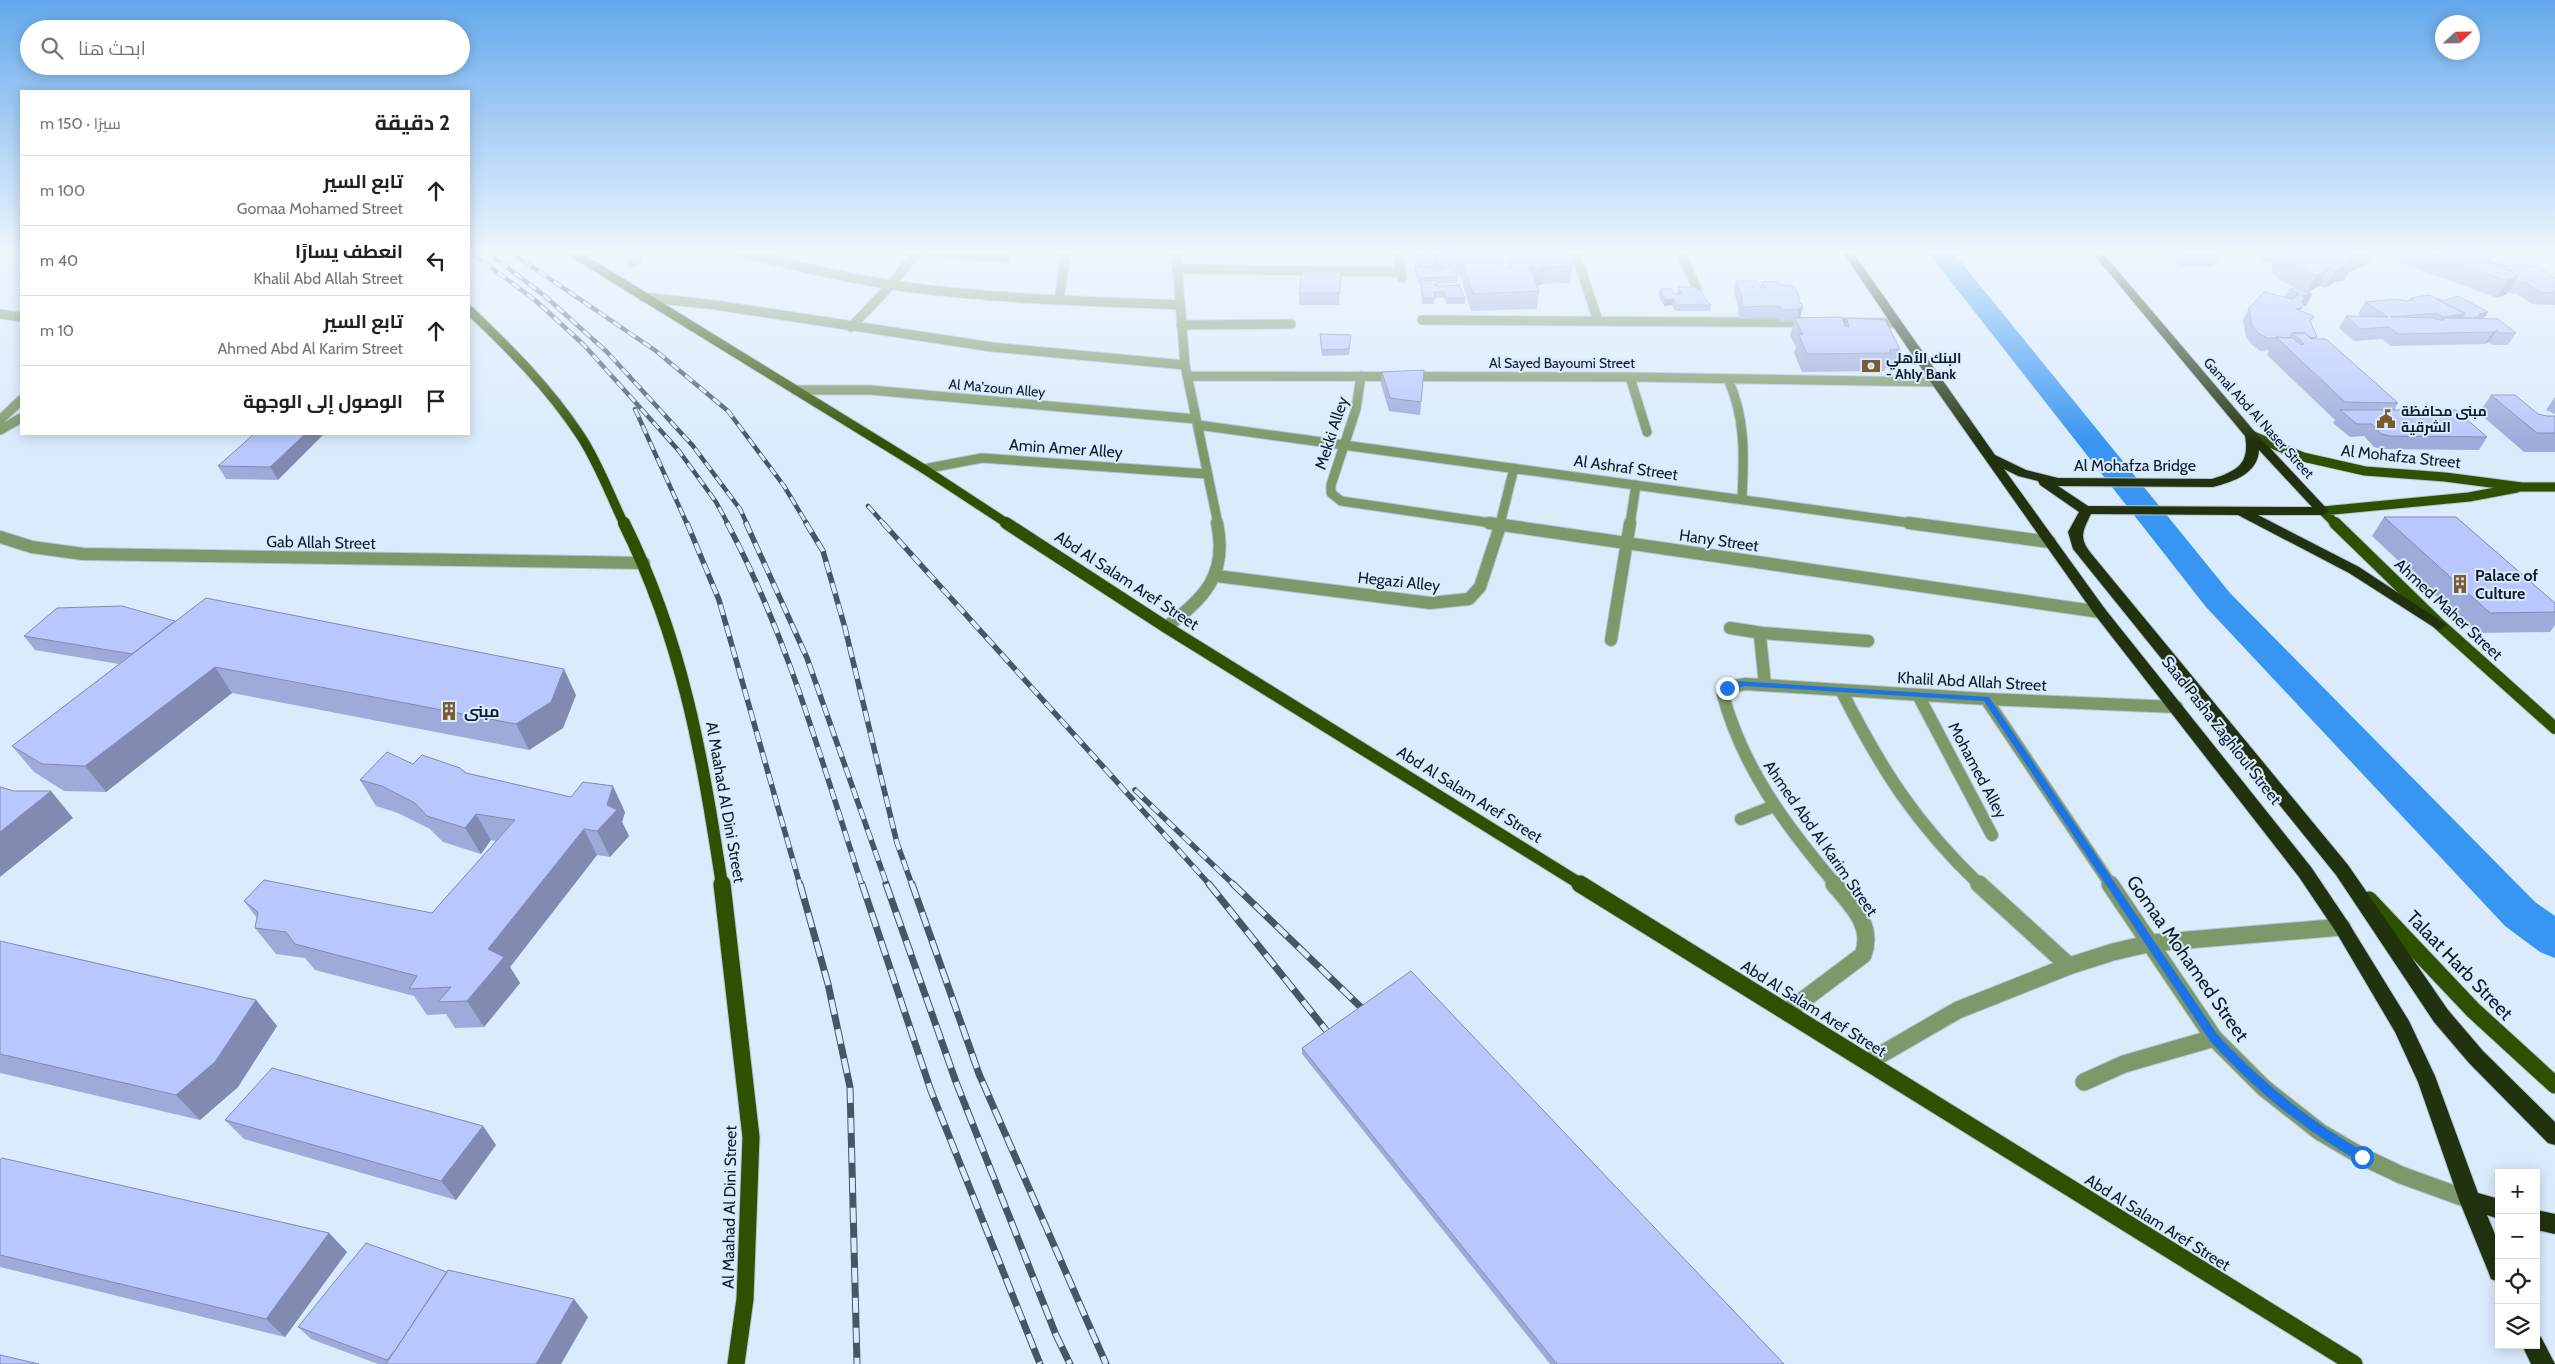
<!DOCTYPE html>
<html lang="ar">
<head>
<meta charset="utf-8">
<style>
	:root { --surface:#fff; --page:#f6f6f6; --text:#202124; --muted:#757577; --line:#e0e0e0 }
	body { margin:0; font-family:Cabin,Cairo,sans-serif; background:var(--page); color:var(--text); direction:rtl }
	.controls { position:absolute; right:15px; bottom:15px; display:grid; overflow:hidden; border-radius:0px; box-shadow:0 2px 12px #0003 }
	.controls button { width:45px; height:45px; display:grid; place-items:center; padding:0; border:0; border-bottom:1px solid var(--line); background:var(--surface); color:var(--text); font:25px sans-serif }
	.compass { position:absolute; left:2435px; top:15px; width:45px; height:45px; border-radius:50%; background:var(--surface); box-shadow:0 2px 12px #0003; rotate:68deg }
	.stop { position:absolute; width:15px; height:15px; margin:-11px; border:4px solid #1a73e8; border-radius:50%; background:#fff }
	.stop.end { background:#1a73e8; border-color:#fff; box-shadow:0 1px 5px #0008 }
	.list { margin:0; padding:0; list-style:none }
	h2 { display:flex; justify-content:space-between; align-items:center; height:65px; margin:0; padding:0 20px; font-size:21px }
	h2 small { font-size:16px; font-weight:400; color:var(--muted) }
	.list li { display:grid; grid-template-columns:32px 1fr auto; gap:15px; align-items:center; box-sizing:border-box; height:70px; padding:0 20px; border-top:1px solid var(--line) }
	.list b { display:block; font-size:19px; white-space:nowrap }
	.list p { margin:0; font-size:16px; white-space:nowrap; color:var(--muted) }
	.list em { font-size:16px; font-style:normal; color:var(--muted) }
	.icon { flex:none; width:28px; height:28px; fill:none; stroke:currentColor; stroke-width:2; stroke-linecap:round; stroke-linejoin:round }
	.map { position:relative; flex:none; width:2555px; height:1364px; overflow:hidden; direction:ltr }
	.search { position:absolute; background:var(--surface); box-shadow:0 2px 12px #0003; left:20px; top:20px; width:450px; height:55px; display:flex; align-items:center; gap:12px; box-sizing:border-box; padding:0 18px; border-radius:28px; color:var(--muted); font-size:19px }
	.panel { position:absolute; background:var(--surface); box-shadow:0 2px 12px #0003; left:20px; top:90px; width:450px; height:345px; border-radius:0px; direction:rtl }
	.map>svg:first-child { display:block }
</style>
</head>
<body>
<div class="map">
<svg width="2555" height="1364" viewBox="0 0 2555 1364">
	<rect width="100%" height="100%" fill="#daebfd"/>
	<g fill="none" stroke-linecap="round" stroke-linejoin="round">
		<path fill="#3995f2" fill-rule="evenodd" d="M1927 251H1952L2230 593 2535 902 2555 916V958L2540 952 2505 926 2206 607Z"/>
		<g stroke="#b5c6d7" stroke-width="11">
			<path id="minor-far2" d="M735 251C792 265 848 279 906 287 996 299 1088 301 1179 305
				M927 251 1005 258
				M1176 251 1185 365 1218 524
				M1397 251 1402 278
				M1575 251 1598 321
				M1680 251 1697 289
				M1176 269 1401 272
				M643 297 715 305 992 347 1185 365
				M1059 300 1066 251
				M0 314 21 317
				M1422 320 1896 323
				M1181 325 1291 324
				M851 327 891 285 918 251
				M1187 376 1630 377 1936 382
				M1361 376 1356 409 1331 485V493L1341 501 1498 524
				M1630 377 1647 432
				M1728 379C1746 419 1744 456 1742 499
				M795 390H870L1196 419
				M0 420 21 400
				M1198 425 1918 524
				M0 430 21 418
				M924 469 982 458 1207 474
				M1500 524 1514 468
				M1630 524 1636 485"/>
		</g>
		<g stroke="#b5c6d7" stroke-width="14">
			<path id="minor-far1" d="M1489 523 2100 612
				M1909 523 2050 542
				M0 537 32 547 83 554 644 563
				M1217 576 1430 603 1469 599 1480 587 1501 523
				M1166 627C1205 598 1228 574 1217 523
				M1730 628 1762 633
				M1611 640 1630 523
				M1765 685 1760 636 1762 633 1868 641
				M1841 690C1881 769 1916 824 1980 885
				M1918 695 1992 835
				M1986 699 2111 885
				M1741 819 1774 806
				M1836 885C1787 827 1743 769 1723 695L1733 686 1746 684 1986 699 2177 707"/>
		</g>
		<g stroke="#b5c6d7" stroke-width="19">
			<path id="minor" d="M1979 884 2069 966
				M2110 884 2214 1038 2264 1088 2320 1132 2361 1156 2401 1175 2470 1200
				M1787 1012 1863 955C1874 926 1852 905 1834 884
				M1868 1062 1958 1010 2069 966 2113 952 2152 943 2342 927
				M2084 1082 2124 1064 2214 1038"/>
		</g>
		<g stroke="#b5c6d7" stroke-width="11">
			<path id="major-far2" d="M570 251 924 469 1008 524
				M469 310C510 349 549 388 580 435 598 462 610 495 624 524
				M2251 435 2303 457 2365 471 2445 477 2522 487H2555
				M2323 511 2336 524
				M2323 511 2469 497 2517 488"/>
		</g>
		<g stroke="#b5c6d7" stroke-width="14">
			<path id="major-far1" d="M624 523C683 642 702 755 722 885
				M1006 523 1166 627 1582 885
				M2335 523 2440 625 2555 728"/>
		</g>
		<g stroke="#b5c6d7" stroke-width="19">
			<path id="major" d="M722 884 751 1137 745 1299 736 1364
				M1580 884 2354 1364
				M2369 900 2473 1010 2555 1085"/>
		</g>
		<g stroke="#b5c6d7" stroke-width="2">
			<path id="highway" d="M1842 251H1852L1995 455 2026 470 2058 478 2212 479C2237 471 2250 464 2245 436L2091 251H2101L2255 432 2329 511 2323 515H2258L2359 567 2447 625 2440 630 2435 628 2349 573 2238 515 2091 514C2081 534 2079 539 2094 557L2348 865 2448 1010 2483 1051 2555 1122V1145L2548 1143 2469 1063 2434 1022 2336 875 2073 549 2068 532 2079 512 2040 485 2038 481 2018 476 2004 469 2105 609 2311 867 2348 922 2409 1021 2435 1076 2478 1193 2499 1199V1219L2487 1215 2499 1244V1282L2491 1279 2488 1271 2459 1200 2418 1082 2395 1032 2336 932 2299 877 2095 615 1932 384ZM2259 450 2312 507 2088 506 2058 486 2213 487C2232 482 2258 474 2259 450Z
				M2536 1210 2555 1214V1234L2536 1230Z
				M2536 1335 2541 1337 2555 1364H2531L2522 1345H2536Z"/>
		</g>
		<use href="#minor-far2" stroke="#7d9869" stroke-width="9"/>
		<use href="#minor-far1" stroke="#7d9869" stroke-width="12"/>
		<use href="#minor" stroke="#7d9869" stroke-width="17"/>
		<use href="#major-far2" stroke="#2e5100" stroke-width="9"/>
		<use href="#major-far1" stroke="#2e5100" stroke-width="12"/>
		<use href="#major" stroke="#2e5100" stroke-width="17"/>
		<use href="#highway" fill="#20330e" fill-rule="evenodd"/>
		<g stroke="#465666" stroke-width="4.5">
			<path id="rail-far2" d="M469 251 535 300 584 345 679 451 716 502 728 524
				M486 251 546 297 607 352 693 446 740 509 747 524
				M509 251 656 351 728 411 784 486 807 524
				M635 409 687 524
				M868 506 884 524"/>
		</g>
		<g stroke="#465666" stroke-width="5.5">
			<path id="rail-far1" d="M687 523 719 600 800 885
				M727 523C788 636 822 764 862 885
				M746 523 807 658 887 885
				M806 523 823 551 845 628 897 843 912 885
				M883 523 1210 885
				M1135 790 1234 885"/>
		</g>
		<g stroke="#465666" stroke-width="7">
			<path id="rail" d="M800 884 828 984 850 1087 857 1364
				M862 884 931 1091 1040 1364
				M886 884 956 1082 1056 1335 1070 1364
				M912 884 979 1074 1106 1364
				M1209 884 1334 1040
				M1233 884 1371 1017"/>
		</g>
		<use href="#rail-far2" stroke="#daebfd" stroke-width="3" stroke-dasharray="9" stroke-linecap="butt"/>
		<use href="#rail-far1" stroke="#daebfd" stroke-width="4" stroke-dasharray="11" stroke-linecap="butt"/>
		<use href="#rail" stroke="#daebfd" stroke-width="5" stroke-dasharray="15" stroke-linecap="butt"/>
	</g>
	<path fill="#9eabda" d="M1412 251H1418L1419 255H1421V251H1429L1430 255H1431L1430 251H1470L1471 254 1504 268H1507L1509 254 1573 266 1570 283 1543 284 1537 286 1539 291 1537 309 1471 311 1460 275H1456L1458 277 1457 283 1438 284V286L1465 298V304H1447L1444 298H1435L1434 304H1422L1420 284H1418L1415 273V267H1417L1418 259 1413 258 1412 254Z
		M2163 251H2225L2211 266H2181Z
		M2265 251H2374L2367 264 2349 272 2344 281 2335 282 2325 288 2319 286 2308 292 2306 306H2303L2300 311 2314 316 2310 323 2317 337 2316 339 2398 403 2394 410 2487 437 2479 450 2382 449 2374 447 2364 436 2350 437 2333 423 2335 420 2267 355 2269 350 2261 351 2252 345 2246 337 2243 320 2249 308 2284 297 2289 289H2298L2280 280 2272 273 2271 267 2273 263 2260 261Z
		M2375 251H2478L2492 256 2489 262 2555 278V305L2532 304 2517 294H2511L2508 292 2507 294 2497 298 2374 253Z
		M640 256 642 262 631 267 625 262 623 257Z
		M1341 272 1339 305H1299V293Z
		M1736 281 1760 287 1762 282 1799 301 1800 318 1845 325 1847 320 1900 349 1894 367 1885 368V371L1802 372 1794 353 1796 347 1790 336 1794 321 1780 322 1778 319 1768 318 1739 319 1738 305 1734 293Z
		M1678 287 1706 300 1711 305 1710 311H1675L1672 305 1664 306 1658 295 1660 289 1674 294H1677Z
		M2410 298 2436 299 2488 312 2484 318 2516 333 2508 345H2492L2489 342 2485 344 2391 346 2382 339 2354 341 2339 328 2346 316H2362L2358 314 2365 302 2406 301H2408Z
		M1320 334 1351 335 1349 355 1322 356 1320 340Z
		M1424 370 1420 415 1389 411 1381 384 1382 372Z
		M2491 395 2538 414 2547 416H2555V452H2524L2479 413Z
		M2555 397V414L2546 410Z
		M254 434 278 480 226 479 218 466Z
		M2384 517 2555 603V625L2550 632 2475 633 2372 536Z
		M175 621 576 695 563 728 529 750 232 693 106 792 64 791 34 772 12 746 119 664 35 650 24 636Z
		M413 764 466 773 625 812 622 822 629 836 610 857 597 855 510 967 520 983 484 1027 455 1028 446 1014 427 1015 414 996 315 970 305 958 276 954 255 928 257 918 244 901 432 913 496 841 491 840 481 854 443 842 430 829 398 813 376 806 360 780Z
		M0 941 256 1000 277 1026 238 1087 200 1120 0 1073Z
		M1302 1048 1784 1364H1550L1302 1054Z
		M225 1120 483 1126 496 1145 456 1200 244 1139Z
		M0 1160 329 1233 347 1252 285 1337 0 1267Z
		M447 1272 588 1317 561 1364H378L311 1339 298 1327Z"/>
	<path fill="#818bb1" d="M2220 251H2225L2211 266 2216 255Z
		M2368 251H2374L2367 264 2349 272 2344 281 2335 282 2325 288 2335 271 2346 260Z
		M1430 252 1429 257 1422 259V253Z
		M640 256 642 262 631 267 629 261Z
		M2492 256 2483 272 2484 260Z
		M1441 259 1437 260 1436 270 1431 273 1432 267 1434 260Z
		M1529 267H1533L1531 284Z
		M1545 267 1543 284 1533 287 1535 270Z
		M2328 268 2319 286 2307 293 2316 276Z
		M2518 276 2507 294 2497 298 2507 281Z
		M2312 294 2306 306H2303L2296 319 2290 321 2301 296Z
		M1674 299 1672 305 1664 306 1665 300Z
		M1803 306 1800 318 1796 321 1799 309Z
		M2488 312 2484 318H2473L2479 314Z
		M2465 313 2458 325 2443 319 2444 317Z
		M2497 330 2489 342 2485 344 2493 332Z
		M305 434H324L278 480 270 467Z
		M215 667 232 693 106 792 85 766Z
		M564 669 576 695 563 728 529 750 516 724Z
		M613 786 625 812 622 822 629 836 610 857 597 831Z
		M51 791 73 818 0 877V832Z
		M476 814 491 840 481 854 465 828Z
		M584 829 597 855 510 967 520 983 484 1027 467 1001 488 949Z
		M256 1000 277 1026 238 1087 200 1120 176 1095Z
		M483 1126 496 1145 456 1200 441 1181Z
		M329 1233 347 1252 285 1337 266 1319Z
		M574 1299 588 1317 561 1364H536Z"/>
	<path fill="#b8c7fd" stroke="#818bb1" d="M633 251 640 256 629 261 623 257 625 254Z
		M1413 251H1418L1419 253H1414Z
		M1422 251H1429L1430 252 1422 253Z
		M1442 251H1470L1471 254 1461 258V264L1437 260 1438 255 1443 253Z
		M2182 251H2220L2216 255H2186Z
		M2280 251H2368L2346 260 2354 264 2344 265 2335 271 2328 268 2316 276 2288 263 2280 256Z
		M2425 251H2478L2492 256 2484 260 2511 271 2518 276 2507 281Z
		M1474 252 1500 253 1504 268H1511L1509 254H1571L1573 266 1545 267 1535 270 1533 267H1529L1539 291 1473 294 1461 258Z
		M1418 255H1436L1438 256 1437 260H1434L1436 264 1432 267 1417 264Z
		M2491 262 2508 266H2537L2555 278V293L2540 292 2525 282H2518L2516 280 2518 276 2511 271Z
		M1415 267 1444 270 1441 267 1452 269 1458 277 1418 278Z
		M1302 272H1341L1340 293H1299Z
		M1436 280 1438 284 1434 285 1437 286 1459 285 1465 298H1447L1444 292H1434L1435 298H1423L1421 281Z
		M1736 281H1756L1761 288H1766L1762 282 1776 281 1780 285 1794 286 1800 299 1798 300 1803 306 1799 309 1783 310 1781 307 1771 306 1742 307 1741 293Z
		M1678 287H1695L1702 292 1706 300 1711 305H1676L1674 299 1665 300 1660 289H1671L1674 294H1682Z
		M2296 288 2312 294 2301 296 2304 297 2302 303H2305L2302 307 2296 309 2314 316 2310 321 2317 337 2310 338 2305 333H2292L2289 338 2276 337 2275 338H2267L2258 333 2252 325 2249 308 2264 292 2292 299 2300 294 2289 289Z
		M2429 295 2465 313 2444 317 2437 313 2391 317 2433 318 2439 320H2444L2441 318 2498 319 2516 333H2500L2497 330 2493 332 2398 334 2389 327 2360 329 2346 316 2388 317 2365 302 2398 299 2406 301 2414 300 2410 298Z
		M2458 296 2488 312 2479 314 2482 315 2473 318 2463 317 2465 313 2436 299 2438 298 2443 301Z
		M1842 317 1845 326 1849 327 1847 320 1849 318 1885 320 1900 349 1889 350 1891 353 1807 354 1799 335 1803 334 1794 318Z
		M2292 333H2305L2312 339H2326L2398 403 2345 402 2276 337 2293 338 2301 345 2304 344Z
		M1320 334 1351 335 1349 349 1322 350Z
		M1424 370 1421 402 1390 398 1382 372Z
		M2491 395H2515L2538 414 2547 416H2555V433H2537Z
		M2340 410H2456L2487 437 2390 436 2381 434 2372 424H2357Z
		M254 434H305L270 467 218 466Z
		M2384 517H2456L2555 603V612L2490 613Z
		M206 598 564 669 551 702 516 724 215 667 85 766 42 764 12 746Z
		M122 606 175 621 132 654 24 636 57 608Z
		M387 752 413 764 422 755 460 768 466 773 571 797 583 782 613 786 607 805 617 810 597 831 584 829 488 949 504 957 467 1001 438 1002 451 987 409 989 417 976 295 944 286 932 255 928 258 912 244 901 264 880 432 913 515 820 476 814 465 828 427 816 415 803 382 786 360 780Z
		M0 787 14 791H51L0 832Z
		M0 941 256 1000 215 1062 176 1095 0 1054Z
		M1411 971 1784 1364H1557L1302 1048Z
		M272 1068 483 1126 441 1181 225 1120Z
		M2 1158 329 1233 266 1319 0 1255V1160Z
		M366 1243 447 1272 396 1349 387 1360 298 1327Z
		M448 1270 574 1299 536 1364H386Z
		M0 1355 39 1364H0Z"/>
	<linearGradient id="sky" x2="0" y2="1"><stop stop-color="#62a8ec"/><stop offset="0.57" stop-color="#eef6fe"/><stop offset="1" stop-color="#eef6fe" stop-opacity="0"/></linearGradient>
	<rect width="2555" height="442" fill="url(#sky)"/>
	<path fill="#1a73e8" d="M1735 681 1989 697 2217 1034C2265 1085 2306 1118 2366 1153V1161H2358C2298 1125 2257 1092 2210 1041L1984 701 1746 686 1724 690V686Z"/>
	<defs>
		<g id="bank-bare" transform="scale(1.5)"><path d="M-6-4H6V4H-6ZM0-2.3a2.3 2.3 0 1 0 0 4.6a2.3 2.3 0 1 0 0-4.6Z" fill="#7c5b31" stroke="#daebfd" stroke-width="2.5" paint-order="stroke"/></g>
		<g id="civic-bare" transform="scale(1.5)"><path d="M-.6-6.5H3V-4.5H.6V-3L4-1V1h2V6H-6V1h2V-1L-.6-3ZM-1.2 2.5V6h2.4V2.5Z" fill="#7c5b31" stroke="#daebfd" stroke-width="2.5" paint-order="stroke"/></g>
		<g id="building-bare" transform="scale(1.5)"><path d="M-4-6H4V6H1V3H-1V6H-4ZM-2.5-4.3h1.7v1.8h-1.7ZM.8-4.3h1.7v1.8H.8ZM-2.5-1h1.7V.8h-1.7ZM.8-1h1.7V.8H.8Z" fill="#7c5b31" stroke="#daebfd" stroke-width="2.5" paint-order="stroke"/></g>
	</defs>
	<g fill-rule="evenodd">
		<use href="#bank-bare" x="1871" y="366"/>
		<use href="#civic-bare" x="2386" y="419"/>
		<use href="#building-bare" x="2460" y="584"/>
		<use href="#building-bare" x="449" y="711"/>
	</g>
	<g text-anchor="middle" stroke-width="4" stroke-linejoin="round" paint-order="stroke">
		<g font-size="14" font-weight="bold" fill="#0d1c2c" stroke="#daebfd" text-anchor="start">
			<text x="1886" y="363">البنك الأهلي<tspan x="1886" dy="16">- Ahly Bank</tspan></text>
			<text x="2401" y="416">مبنى محافظة<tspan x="2401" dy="16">الشرقية</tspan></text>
		</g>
		<g font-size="14" fill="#0d1c2c" stroke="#daebfd">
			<text x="1562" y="368">Al Sayed Bayoumi Street</text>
			<text transform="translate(997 388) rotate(5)" y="5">Al Ma'zoun Alley</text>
			<text transform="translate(2259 418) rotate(48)" y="5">Gamal Abd Al Naser Street</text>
		</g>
		<g font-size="16" fill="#0d1c2c" stroke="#daebfd">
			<text transform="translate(1331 433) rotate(-72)" y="6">Mekki Alley</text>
			<text transform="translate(1066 448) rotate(4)" y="6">Amin Amer Alley</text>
			<text transform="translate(2401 456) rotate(6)" y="6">Al Mohafza Street</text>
			<text x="2135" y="471">Al Mohafza Bridge</text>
			<text transform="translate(1626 467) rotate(8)" y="6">Al Ashraf Street</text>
			<text transform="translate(1719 540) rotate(8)" y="6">Hany Street</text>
			<text transform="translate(321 542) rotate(1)" y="6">Gab Allah Street</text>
			<text transform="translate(1127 580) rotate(33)" y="6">Abd Al Salam Aref Street</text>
			<text transform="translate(1399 581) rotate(6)" y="6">Hegazi Alley</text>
			<text transform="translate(2449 609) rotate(43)" y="6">Ahmed Maher Street</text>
			<text transform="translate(1972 681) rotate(3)" y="6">Khalil Abd Allah Street</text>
			<text transform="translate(2222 730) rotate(52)" y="6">Saad Pasha Zaghloul Street</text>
			<text transform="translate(1978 770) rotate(62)" y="6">Mohamed Alley</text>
			<text transform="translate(1470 794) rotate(32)" y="6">Abd Al Salam Aref Street</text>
			<text transform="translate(726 802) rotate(80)" y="6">Al Maahad Al Dini Street</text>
			<text transform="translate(1821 838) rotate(55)" y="6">Ahmed Abd Al Karim Street</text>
			<text transform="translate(1814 1008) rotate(32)" y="6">Abd Al Salam Aref Street</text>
			<text transform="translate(729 1207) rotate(-89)" y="6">Al Maahad Al Dini Street</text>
			<text transform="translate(2158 1222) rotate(32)" y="6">Abd Al Salam Aref Street</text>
		</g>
		<g font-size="16" font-weight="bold" fill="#0d1c2c" stroke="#daebfd" text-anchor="start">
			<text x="2475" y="581">Palace of<tspan x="2475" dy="18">Culture</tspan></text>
			<text x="464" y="717">مبنى</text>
		</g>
		<g font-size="19" fill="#0d1c2c" stroke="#daebfd">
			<text transform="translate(2188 958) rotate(55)" y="7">Gomaa Mohamed Street</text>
			<text transform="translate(2460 965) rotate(46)" y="7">Talaat Harb Street</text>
		</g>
	</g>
</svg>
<div class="controls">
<button>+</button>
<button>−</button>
<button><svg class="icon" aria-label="locate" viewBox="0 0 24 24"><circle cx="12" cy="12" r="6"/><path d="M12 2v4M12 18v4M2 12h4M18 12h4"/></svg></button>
<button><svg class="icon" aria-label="layers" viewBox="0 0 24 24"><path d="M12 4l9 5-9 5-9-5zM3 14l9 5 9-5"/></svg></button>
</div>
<svg class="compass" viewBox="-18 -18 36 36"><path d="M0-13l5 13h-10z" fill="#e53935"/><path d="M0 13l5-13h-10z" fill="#757577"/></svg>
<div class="stop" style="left:2362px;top:1157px"></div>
<div class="stop end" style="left:1727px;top:688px"></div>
<div class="search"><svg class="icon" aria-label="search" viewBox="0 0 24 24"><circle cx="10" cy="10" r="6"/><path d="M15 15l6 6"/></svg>ابحث هنا</div>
<section class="panel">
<h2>2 دقيقة<small>سيرًا · 150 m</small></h2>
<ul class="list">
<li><svg class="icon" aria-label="ahead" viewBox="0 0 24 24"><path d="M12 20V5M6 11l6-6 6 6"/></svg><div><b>تابع السير</b><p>Gomaa Mohamed Street</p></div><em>100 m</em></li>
<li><svg class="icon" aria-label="left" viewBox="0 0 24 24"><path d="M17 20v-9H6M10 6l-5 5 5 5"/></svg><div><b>انعطف يسارًا</b><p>Khalil Abd Allah Street</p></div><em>40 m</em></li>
<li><svg class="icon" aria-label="ahead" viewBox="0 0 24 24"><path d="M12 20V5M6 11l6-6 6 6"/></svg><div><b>تابع السير</b><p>Ahmed Abd Al Karim Street</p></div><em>10 m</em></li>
<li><svg class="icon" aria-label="arrive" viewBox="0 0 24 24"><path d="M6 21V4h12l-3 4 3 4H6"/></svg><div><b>الوصول إلى الوجهة</b></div></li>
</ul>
</section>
</div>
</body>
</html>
